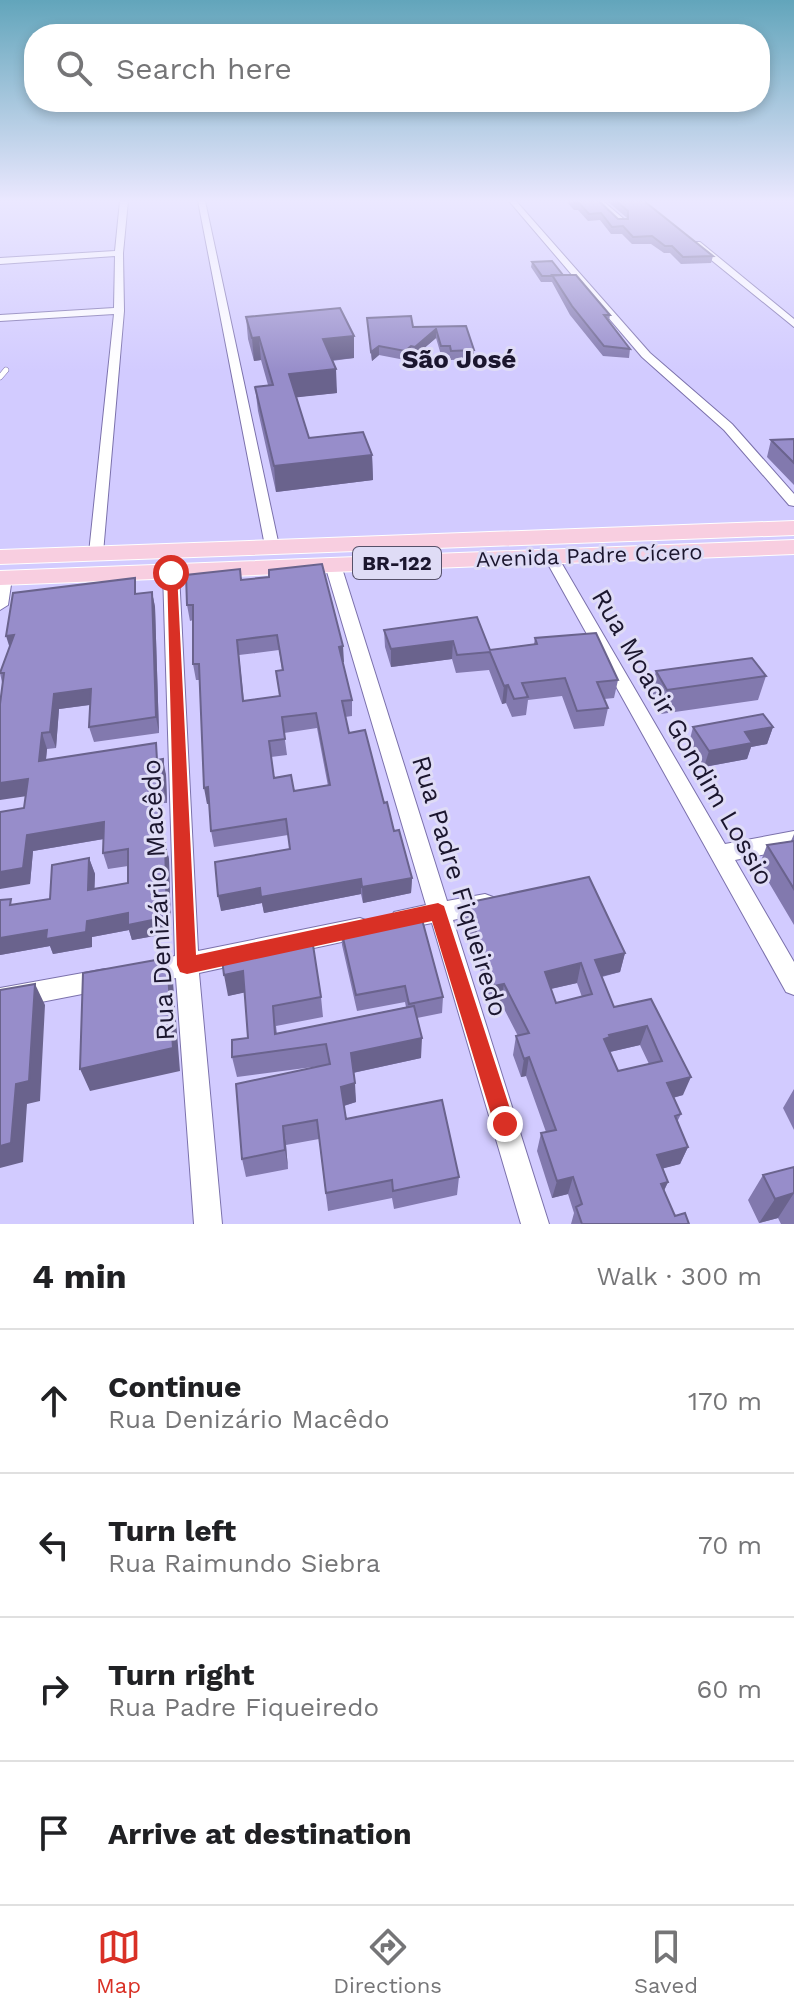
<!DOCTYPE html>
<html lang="en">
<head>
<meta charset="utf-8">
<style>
	:root { --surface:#fff; --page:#f2f2f2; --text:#202124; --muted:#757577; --line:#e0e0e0; --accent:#d93025 }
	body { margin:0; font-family:"Work Sans",sans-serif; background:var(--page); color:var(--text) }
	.stop { position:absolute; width:24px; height:24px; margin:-18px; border:6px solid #d93025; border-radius:50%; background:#fff }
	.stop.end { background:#d93025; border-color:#fff; box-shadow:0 2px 8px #0008 }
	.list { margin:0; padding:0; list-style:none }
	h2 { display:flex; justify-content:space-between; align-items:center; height:104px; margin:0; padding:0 32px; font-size:34px }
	h2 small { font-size:26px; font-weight:400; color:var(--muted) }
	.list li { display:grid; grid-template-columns:52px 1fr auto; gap:24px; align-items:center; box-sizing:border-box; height:144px; padding:0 32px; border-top:2px solid var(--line) }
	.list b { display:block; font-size:30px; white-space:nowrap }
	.list p { margin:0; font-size:26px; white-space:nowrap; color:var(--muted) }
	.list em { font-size:26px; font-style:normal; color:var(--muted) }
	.icon { flex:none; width:44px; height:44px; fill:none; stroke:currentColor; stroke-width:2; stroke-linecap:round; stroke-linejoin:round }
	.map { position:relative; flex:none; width:794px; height:1224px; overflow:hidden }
	.search { position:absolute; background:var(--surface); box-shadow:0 4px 12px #0003; left:24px; right:24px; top:24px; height:88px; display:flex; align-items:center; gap:20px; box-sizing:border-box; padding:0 28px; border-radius:32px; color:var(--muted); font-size:30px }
	.sheet { height:680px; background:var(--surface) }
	nav { display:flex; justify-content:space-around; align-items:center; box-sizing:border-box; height:112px; border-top:2px solid var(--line); background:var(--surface); font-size:22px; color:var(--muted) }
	nav a { display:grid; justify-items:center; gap:4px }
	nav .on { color:var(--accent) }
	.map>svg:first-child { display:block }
</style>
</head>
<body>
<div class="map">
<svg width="794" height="1224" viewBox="0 0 794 1224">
	<rect width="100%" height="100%" fill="#d2cbff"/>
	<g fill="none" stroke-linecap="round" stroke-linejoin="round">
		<g stroke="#7b71ac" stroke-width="6">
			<path id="service" d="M0 377 6 370"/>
		</g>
		<g stroke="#7b71ac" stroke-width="2">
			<path id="minor" d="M120 201H128L123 253 124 311 103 553 96 557 89 553 114 314 0 321V315L114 308 115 256 0 264V258L115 251Z
				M198 201H205L279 546 272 550 265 546Z
				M509 201H516L650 353 732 424 794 494V506L789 505 724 430 642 357Z
				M596 201H603L625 220V224H619Z
				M694 242H700L794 319V327L694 246Z
				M551 553 558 557 725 844 794 831V849L735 860 794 962V995L786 992 544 557Z
				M333 560 341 565 447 901 485 894 493 897 496 904 493 911 453 920 549 1224H521L432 923 402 929 394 926 391 919 394 912 426 905 325 565Z
				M171 568 179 573 198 951 360 918 368 921 371 928 368 935 360 938 199 973 222 1224H194L176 978 151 983 143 980 139 972 143 964 175 956 163 573Z
				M4 573 12 578 8 605 0 610V574Z
				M105 969 113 972 117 980 113 988 0 1010V988Z"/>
		</g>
		<g stroke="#fff" stroke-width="2">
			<path id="trunk" d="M794 521V535L0 564V550Z
				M794 540V554L0 585V571Z"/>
		</g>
		<use href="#service" stroke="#fff" stroke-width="5"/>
		<use href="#minor" fill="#fff" fill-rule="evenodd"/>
		<use href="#trunk" fill="#f8cee0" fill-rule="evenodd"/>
	</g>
	<path fill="#8279ae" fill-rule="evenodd" d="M566 201H599L618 219H627V218L607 201H644L713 256 711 263 681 264 670 253H664L651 244H632L622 234H611L600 220 588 221 578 210H574Z
		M532 262 563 275 610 315 609 321 630 349 629 358 603 356 570 315 552 282H541L531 267Z
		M246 317 354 336V358L332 361 337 393 296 397 309 438 372 455 373 480 276 492 258 411 255 387 268 385 261 360 254 361 248 339Z
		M367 318 413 327 466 326 474 350V359L451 360 449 355H441L436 338 415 356 410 355 405 360 379 355 372 361Z
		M794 439V485L767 457 771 440Z
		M241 580 344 662H343L352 700V716L345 717 349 733 384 803 412 878 411 893 363 903 361 894 264 913 262 903 221 911 290 849 288 835 214 847 211 831 209 804H207L200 680H196L193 664V620L190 621 187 605ZM279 650 282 670 279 696 244 701 239 655ZM317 728 328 786 294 791 274 778 271 757 287 755 284 733Z
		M152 592 155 607 159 733 94 742 89 727 90 705 59 709 56 748 47 749 46 760 160 759 166 775 167 803H162L163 843H165L169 859 171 933 132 940 129 930 92 937V947L53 954 50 946 0 955V900L14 905 50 899 89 858 95 874 94 889 128 883V866L108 869 103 853 104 839 33 851 30 884 24 808 26 796 0 673 138 594Z
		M477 617 490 650 534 644 535 638 618 680 614 698 604 699 608 708 604 726 574 729 562 696 528 700 526 715 512 717 506 703 502 704 489 670 456 673 452 659 391 667 385 647 384 630Z
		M656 671 766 676 758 700 661 714 650 694Z
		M693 727H773L767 744 751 747 747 759 704 767 689 743Z
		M794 834V925L759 866 767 845 791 841Z
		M466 903 625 953 620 972 602 977 614 1007 651 999 683 1095 673 1098 681 1114 677 1122 688 1147 680 1164 663 1168 668 1182 664 1191 675 1216 689 1224H571L574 1213 568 1194 552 1198 537 1151 541 1133 546 1132 526 1076 521 1077 513 1055 516 1036H518L501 1003 492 1005 464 923ZM577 983 582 997 556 1003 551 989ZM640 1045 649 1064 618 1071 610 1052Z
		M341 929 443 997 442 1013 417 1018 421 1058 353 1073 356 1102 344 1106 346 1119 459 1177 457 1195 394 1209 392 1198 328 1211 319 1139 286 1145 288 1169 246 1177 242 1159 328 1065 237 1077 232 1057 248 1038 245 992 228 996 267 954 321 997 323 1017 276 1026 277 1034 406 1007 405 1002 357 1011 342 945Z
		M794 1089V1130L783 1108Z
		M794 1167V1224H781L778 1218 759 1223 748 1200 763 1175Z"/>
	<path fill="#6a638d" d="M436 329V338L415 356V347Z
		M354 336V358L324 361 323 339Z
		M259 337 261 360 254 361 252 338Z
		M379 346V355L372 361 371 352Z
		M411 346 410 355 405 360V351Z
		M336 369 337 393 291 398 289 374Z
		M372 455 373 480 276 492 274 466Z
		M152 592 155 607 159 733 156 717Z
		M14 635 11 652 6 636Z
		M453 641 452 659 391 667V649Z
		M343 646 344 662H340L339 647Z
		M508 685 506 703 502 704 504 686Z
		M91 689 96 704 59 709 56 748 50 732 54 694Z
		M773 727 767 744 751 747 747 759 704 767 709 751 745 732Z
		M42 733 47 749 44 777 39 761Z
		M163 759 166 775 167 803 163 787Z
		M28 779 34 795 0 800V783Z
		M208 787 211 803 207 804 204 788Z
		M158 788 162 803 164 860 160 844Z
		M104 822 109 838 33 851 30 884 0 889V872L27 835Z
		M165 843 169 859 171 933 132 940 129 930 92 937V947L53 954 50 946 0 955V938L128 913Z
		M89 858 95 874 94 906 88 890Z
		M412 878 411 893 363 903 362 887Z
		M361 879V894L264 913 262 903 221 911 218 896 260 888Z
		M625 953 620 972 590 979 595 960Z
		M167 958 173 982 180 1071 90 1091 80 1069Z
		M581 963 577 983 541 991 545 972Z
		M243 971 247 992 228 996 224 975Z
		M35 984 45 1005 40 1101 27 1104 23 1162 0 1168V1146L16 1084Z
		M504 984 501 1003 492 1005 494 986Z
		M647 1026 640 1045 605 1053 604 1039 609 1035Z
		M422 1038 421 1058 352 1073 351 1053Z
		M529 1057 526 1076 521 1077 524 1059Z
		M691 1077 683 1095 660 1101 667 1083Z
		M355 1083 356 1102 343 1106 341 1087Z
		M283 1126 286 1145 288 1169 285 1150Z
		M688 1147 680 1164 650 1172 657 1155Z
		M573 1177 568 1194 552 1198 557 1181Z
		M668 1182 660 1198 661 1184Z
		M794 1193 778 1218 759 1223 775 1199Z"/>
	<path fill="#978dca" stroke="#6a638d" stroke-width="2" fill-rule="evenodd" d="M573 201H599L618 219H628V211L616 201H644L713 256 683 257 672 246H665L652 236 633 237 623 226 612 227 601 213 589 214 579 203H575Z
		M552 261 563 275 542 276 532 262Z
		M552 275H576L610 315H604L630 349 604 346 572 306Z
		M340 308 354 336 323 339 336 369 289 374 309 438 363 432 372 455 274 466 255 387 273 385 259 337 252 338 246 317Z
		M411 316 413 327 466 326 474 350 451 351 450 346H441L436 329 415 347 411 346 405 351 379 346 371 352 367 318Z
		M794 439V463L771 440Z
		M322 564 343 646 339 647 352 700 342 701 349 733 365 730 384 803 387 802 394 831 399 830 412 878 362 887 361 879 261 897 260 888 218 896 215 862 290 849 286 819 211 831 208 787 204 788 199 664H193V605H187L186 575 240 569 241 580 269 577V570ZM277 635 283 670 276 671 280 696 243 701 237 640ZM316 713 330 785 294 791 291 775 274 778 269 741 285 739 282 717Z
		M135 578V594L152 592 156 717 89 727 91 689 54 694 50 732 42 733 39 761 156 743 157 760 163 759V787L158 788 160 844 165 843 167 917 128 925V913L87 921 86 932 46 939 47 930 0 938V900L11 899 10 905 50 899 52 865 89 858 88 890 128 883V849L103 853 104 822 27 835 23 868 0 872V812L24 808 28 779 0 783V704L4 673H0L14 635 6 636 13 593Z
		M477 617 490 650 537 644 535 638 596 633 618 680 597 682 608 708 577 711 565 678 522 683 528 697 514 699 508 685 504 686 490 652 457 655 453 641 391 649 384 630Z
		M752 658 766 676 667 690 656 671Z
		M763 714 773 727 745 732 752 743 709 751 693 727Z
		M794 841V889L767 845Z
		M589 877 625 953 595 960 614 1007 651 999 691 1077 667 1083 681 1114 675 1116 688 1147 657 1155 668 1182 661 1184 675 1216 685 1213 689 1224H582L576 1207 582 1204 573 1177 557 1181 541 1133 556 1130 529 1057 524 1059 516 1036 529 1033 504 984 494 986 466 903ZM581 963 592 994 556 1003 545 972ZM647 1026 662 1061 618 1071 604 1039 610 1037 609 1035Z
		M420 912 443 997 409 1004 405 986 356 995 341 929Z
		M265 942 267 954 313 945 321 997 273 1006 275 1034 414 1006 422 1038 351 1053 355 1083 341 1087 346 1119 442 1100 459 1177 393 1191 392 1180 326 1193 317 1120 283 1126 285 1150 242 1159 236 1084 330 1064 326 1044 232 1057V1040L248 1038 243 971 224 975 221 951Z
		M167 958 173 1048 80 1069 83 973Z
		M35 984 29 1081 16 1084 11 1143 0 1146V990Z
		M794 1167V1193L775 1199 763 1175Z"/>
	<linearGradient id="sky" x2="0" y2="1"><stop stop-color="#62a5bb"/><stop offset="0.54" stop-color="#ebe8ff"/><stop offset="1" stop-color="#ebe8ff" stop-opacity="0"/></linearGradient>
	<rect width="794" height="372" fill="url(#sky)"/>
	<path fill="#d93025" d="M167 570 177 573 196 955 438 903 444 906 515 1124 512 1132 505 1135 497 1132 494 1124 432 921 187 974 180 972 177 965Z"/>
	<g text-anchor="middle" stroke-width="6" stroke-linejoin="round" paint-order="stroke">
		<rect fill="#dfdcf6" stroke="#56516a" stroke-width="2" x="353" y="547" width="88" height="32" rx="6"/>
		<g font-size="20" font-weight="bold" fill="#1b162e">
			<text x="397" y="570">BR-122</text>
		</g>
		<g font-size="22" fill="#1b162e" stroke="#dfdcf6">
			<text transform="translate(589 555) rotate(-2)" y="8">Avenida Padre Cícero</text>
		</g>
		<g font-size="26" font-weight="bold" fill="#1b162e" stroke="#dfdcf6">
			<text x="459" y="368">São José</text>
		</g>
		<g font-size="26" fill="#1b162e" stroke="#dfdcf6">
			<text transform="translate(683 737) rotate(60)" y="9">Rua Moacir Gondim Lossio</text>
			<text transform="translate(460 886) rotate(73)" y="9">Rua Padre Fiqueiredo</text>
			<text transform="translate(158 900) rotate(-93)" y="9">Rua Denizário Macêdo</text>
		</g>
	</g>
</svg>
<div class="stop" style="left:171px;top:573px"></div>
<div class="stop end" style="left:505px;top:1124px"></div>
<div class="search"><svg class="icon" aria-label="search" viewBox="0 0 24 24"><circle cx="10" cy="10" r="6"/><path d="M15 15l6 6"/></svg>Search here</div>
</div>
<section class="sheet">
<h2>4 min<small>Walk · 300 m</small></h2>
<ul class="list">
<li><svg class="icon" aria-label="ahead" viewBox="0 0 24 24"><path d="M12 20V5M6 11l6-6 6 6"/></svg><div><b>Continue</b><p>Rua Denizário Macêdo</p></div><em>170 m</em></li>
<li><svg class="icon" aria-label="left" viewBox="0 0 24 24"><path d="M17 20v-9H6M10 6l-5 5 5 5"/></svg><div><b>Turn left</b><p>Rua Raimundo Siebra</p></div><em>70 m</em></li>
<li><svg class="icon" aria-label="right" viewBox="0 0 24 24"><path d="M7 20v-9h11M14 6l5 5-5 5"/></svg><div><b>Turn right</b><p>Rua Padre Fiqueiredo</p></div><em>60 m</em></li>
<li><svg class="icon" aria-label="arrive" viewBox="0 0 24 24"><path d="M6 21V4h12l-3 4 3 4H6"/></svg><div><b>Arrive at destination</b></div></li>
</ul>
</section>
<nav>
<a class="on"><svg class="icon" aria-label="map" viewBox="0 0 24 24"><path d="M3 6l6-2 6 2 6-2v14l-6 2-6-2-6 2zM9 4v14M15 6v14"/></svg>Map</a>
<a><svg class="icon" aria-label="directions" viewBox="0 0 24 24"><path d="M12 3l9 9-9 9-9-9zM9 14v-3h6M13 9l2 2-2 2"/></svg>Directions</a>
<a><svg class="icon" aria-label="saved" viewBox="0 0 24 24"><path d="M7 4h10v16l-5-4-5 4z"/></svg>Saved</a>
</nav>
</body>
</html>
